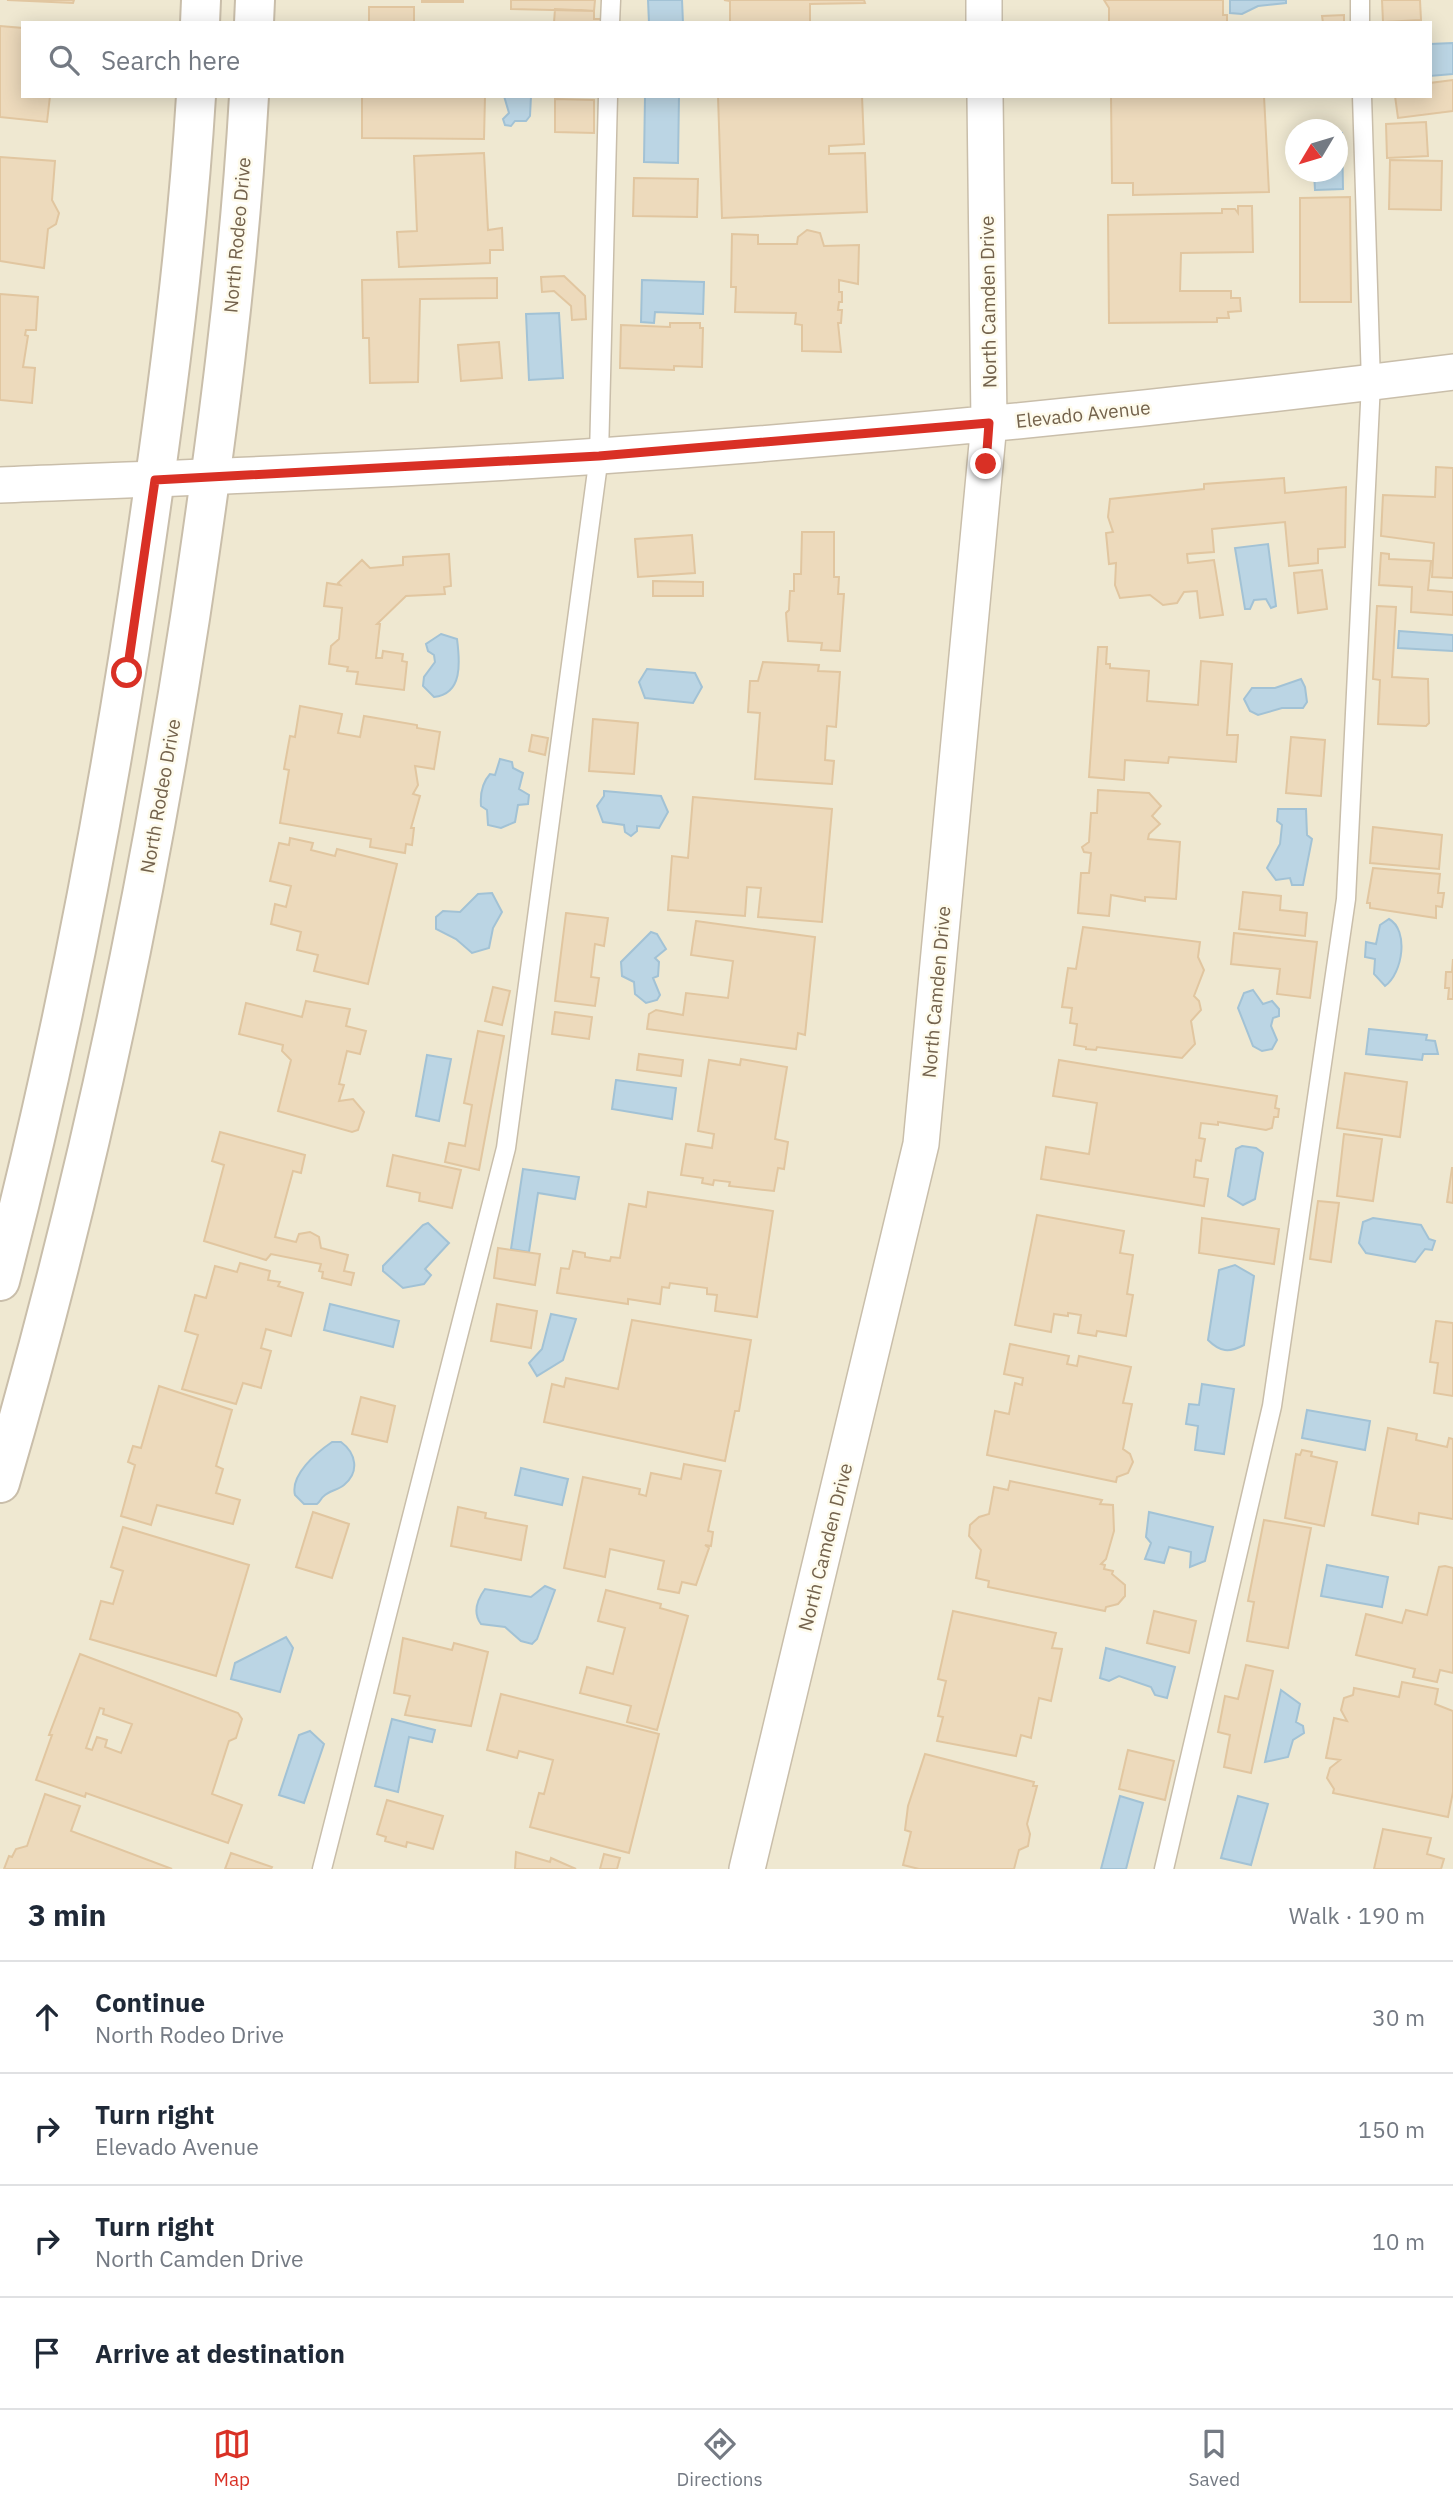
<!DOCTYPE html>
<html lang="en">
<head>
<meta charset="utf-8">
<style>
	:root { --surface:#fff; --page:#f2f2f3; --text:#1f2937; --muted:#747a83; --line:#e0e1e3; --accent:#d93025 }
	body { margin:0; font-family:"IBM Plex Sans",sans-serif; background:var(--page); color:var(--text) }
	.compass { position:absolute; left:1285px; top:119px; width:63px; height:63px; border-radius:50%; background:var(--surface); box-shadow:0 4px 18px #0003; rotate:232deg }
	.stop { position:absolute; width:21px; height:21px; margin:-16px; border:5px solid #d93025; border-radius:50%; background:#fff }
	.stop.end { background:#d93025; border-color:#fff; box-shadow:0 2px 7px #0008 }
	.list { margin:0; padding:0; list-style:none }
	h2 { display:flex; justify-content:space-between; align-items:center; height:91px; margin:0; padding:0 28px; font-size:30px }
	h2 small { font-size:23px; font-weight:400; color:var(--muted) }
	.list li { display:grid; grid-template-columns:46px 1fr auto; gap:21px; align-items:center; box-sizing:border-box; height:112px; padding:0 28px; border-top:2px solid var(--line) }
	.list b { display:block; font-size:26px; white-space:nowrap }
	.list p { margin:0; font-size:23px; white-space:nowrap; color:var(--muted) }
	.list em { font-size:23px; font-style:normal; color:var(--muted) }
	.icon { flex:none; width:38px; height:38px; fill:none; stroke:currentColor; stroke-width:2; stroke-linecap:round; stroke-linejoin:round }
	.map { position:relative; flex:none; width:1453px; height:1869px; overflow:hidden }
	.search { position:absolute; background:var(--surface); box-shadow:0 4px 18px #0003; left:21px; right:21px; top:21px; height:77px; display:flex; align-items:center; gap:18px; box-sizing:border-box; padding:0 24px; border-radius:0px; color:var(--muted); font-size:26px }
	.sheet { height:539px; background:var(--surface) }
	nav { display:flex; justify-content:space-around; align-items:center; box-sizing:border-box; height:98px; border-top:2px solid var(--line); background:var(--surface); font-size:19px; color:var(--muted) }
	nav a { display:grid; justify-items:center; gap:4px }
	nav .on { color:var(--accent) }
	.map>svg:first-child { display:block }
</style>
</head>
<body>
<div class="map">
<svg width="1453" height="1869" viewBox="0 0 1453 1869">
	<rect width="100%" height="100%" fill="#fbf7e5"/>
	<path fill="#efe8d1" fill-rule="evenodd" d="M0 0H1453V1869H0ZM23 23H1430V96H23ZM1296 130H1338V172H1296Z"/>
	<path fill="#bbd5e4" stroke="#a2c2d5" stroke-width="2" d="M648 0H682L683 23H649Z
		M1230 0H1286V3L1258 6 1242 14 1230 13Z
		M1453 43V74L1430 76V44Z
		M504 96H531L530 116 526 121H515L511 126 505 125 503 119 509 113Z
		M645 96H679L678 163 644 162Z
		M1338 133H1342L1343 189 1315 190 1314 172H1338Z
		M642 280 704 282 703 314 655 312 654 323 641 322Z
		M559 313 563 378 529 380 526 314Z
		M1268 544 1276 606 1271 608 1266 599 1254 600 1250 609H1245L1235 548Z
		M1399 631 1453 635V651L1398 648Z
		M441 634 457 639C460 662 463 694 434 697L423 686 424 677 435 662 434 655 428 651 426 644Z
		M647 669 695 673 702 687 693 703 645 698 639 682Z
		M1301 679 1305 687 1307 702 1303 708H1282L1258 715 1250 711 1244 699 1252 688H1275Z
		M500 759 512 762 513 768 523 773 519 789 529 795 528 804 518 805 515 822 501 828 488 825 487 810 481 806C480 794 482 783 490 774L495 775Z
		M604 791 661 796 668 812 659 828 637 826V831L631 836 625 832 624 825 603 822 597 806 604 796Z
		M1278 809H1306L1307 835 1312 839 1303 885H1292L1290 878 1276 880 1267 868 1280 844 1282 825 1277 821Z
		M492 893 502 912 493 928 489 948 472 953 456 939 436 929V917L443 911 460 912 478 894Z
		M1389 919C1409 930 1403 973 1385 986L1374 974 1375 959 1365 957 1366 942 1376 944 1380 925Z
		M651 932 657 934 666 949 655 958 659 962 658 976 653 978 660 995 657 1000 646 1003 635 994 634 982 622 976 621 962Z
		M1253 990 1263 1004 1272 1001 1279 1009V1016L1273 1018 1271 1026 1277 1040 1272 1049 1262 1051 1253 1046 1238 1008 1244 993Z
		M1369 1029 1427 1035 1426 1040 1435 1041 1438 1054H1423L1422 1060 1366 1054Z
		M427 1055 451 1059 439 1121 416 1116Z
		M616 1080 676 1088 672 1119 612 1109Z
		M1242 1146 1256 1148 1263 1153 1255 1199 1243 1205 1228 1196 1236 1149Z
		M523 1169 579 1177 575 1199 538 1193 529 1252 511 1249Z
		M1373 1218 1421 1225 1429 1239 1435 1241 1432 1250 1425 1249 1415 1262 1366 1253 1359 1243 1363 1222Z
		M428 1223 449 1243 425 1269 431 1275 424 1284 403 1288 383 1271V1266L423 1225Z
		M1235 1265 1254 1276 1244 1345C1229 1353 1220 1352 1208 1340L1219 1270Z
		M330 1304 399 1321 393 1347 324 1330Z
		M551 1314 576 1319 563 1360 537 1376 529 1363 542 1349Z
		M1202 1384 1234 1389 1224 1454 1195 1450 1198 1426 1186 1424 1189 1404 1199 1405Z
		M1307 1410 1370 1421 1365 1450 1302 1438Z
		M332 1442H341C356 1453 360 1472 344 1485 338 1490 328 1491 324 1496 321 1498 320 1502 317 1504H304L295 1495C290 1475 316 1453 332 1442Z
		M521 1468 568 1479 562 1505 515 1495Z
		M1149 1512 1213 1527 1205 1561 1190 1567 1191 1552 1169 1547 1164 1563 1145 1559 1151 1543 1146 1537Z
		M1327 1565 1388 1577 1382 1607 1321 1596Z
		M545 1586 555 1590 537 1639 532 1644 521 1641 505 1627 481 1624C472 1612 477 1600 485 1589L531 1597Z
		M286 1637 293 1648 280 1692 231 1679 235 1663Z
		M1106 1648 1175 1667 1167 1698 1155 1695 1151 1687 1119 1676 1109 1681 1100 1678Z
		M1281 1690 1300 1704 1296 1722 1303 1726 1304 1733 1293 1740 1288 1757 1265 1762Z
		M392 1719 435 1730 432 1742 409 1737 398 1792 375 1786Z
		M310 1731 324 1744 304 1803 279 1795 299 1735Z
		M1120 1796 1143 1803 1126 1869H1101Z
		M1238 1796 1268 1804 1251 1865 1221 1858Z"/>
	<path fill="#eddabc" stroke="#e1c6a0" stroke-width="2" fill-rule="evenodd" d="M7 0H74L73 3Z
		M422 0H463V2H422Z
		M511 0H595L594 11 511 9Z
		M724 0H864L865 3 810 4V23H730V1Z
		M1104 0H1223V15H1227V23H1109V8Z
		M1382 0H1420L1421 20 1383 22Z
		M369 7H414V23H369Z
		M555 9 594 11V19H601V23H554Z
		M1344 15V23H1323L1322 16Z
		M0 26 23 28V96H50L47 122 0 117Z
		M1453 80V111L1398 118 1395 96H1430V83Z
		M362 96H485L484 139 362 138Z
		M718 96H862L864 144 829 146V154L865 153 867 212 722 218Z
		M1111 96H1264L1269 192 1133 195V183H1112Z
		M555 99 594 100V133L555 132Z
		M1426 122 1428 156 1387 158 1386 124Z
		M484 153 488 230 502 228 503 250H490V263L399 267 397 232 417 231 414 156Z
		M0 157 55 161 52 200 59 213 56 224 48 229 44 268 0 261Z
		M1390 160 1442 161 1441 210 1389 209Z
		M634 178 698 179 697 217 633 216Z
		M1350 197 1351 302H1300V198Z
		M1238 206H1252L1253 252 1181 253 1180 291H1231V298H1240L1241 311 1228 312 1229 318H1217V322L1109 323 1108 215 1222 213V209H1235L1238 213Z
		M807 230 820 233 824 246 859 245 858 284 839 280V292H842V302H839L838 310H842L841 323H838L841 352 802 351V325L795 324 796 313 735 312 736 287H731L732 234 758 235V244H797L798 237Z
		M564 276 585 296 586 319 572 320 571 306 554 291 542 292 541 277Z
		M497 278V298L420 299 418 382 370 383 369 338H363L362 280Z
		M0 294 38 297 36 330H26L25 335 28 336 23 367 35 368 32 403 0 400Z
		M670 323H700V328H703L702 367 674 366V370L620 368 621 325 670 327Z
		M499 342 502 378 461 381 458 345Z
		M1436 467 1453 468V578L1432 577 1434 543 1381 536 1383 495 1435 497Z
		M1284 478 1285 493 1346 487 1345 547 1318 549V563L1289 566 1285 522 1212 529 1214 552 1187 554 1188 563 1214 560 1223 615 1200 618 1197 591 1184 592 1177 603 1163 605 1150 595 1120 598 1115 585 1116 563 1109 564 1106 533 1113 532 1108 517 1110 499 1204 489V484Z
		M802 532H834V577H839L838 594H844L840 651 821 650 822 643 788 641 786 613 789 610 790 591H794V574H801Z
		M692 535 695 573 638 577 635 539Z
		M1381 553 1389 554V559L1431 561 1428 590 1453 592V615L1411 612 1412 587 1379 585Z
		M449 554 451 586 444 587 445 594 406 596 377 624H380L376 658H382L383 651 403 654 402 661 407 662 404 690 356 684 358 672 347 671 348 667 329 664 331 646 339 639 342 608 324 606 327 583 340 585 338 583 362 560 370 568 403 565V557Z
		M1322 570 1327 609 1298 613 1294 573Z
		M653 581 703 582V596H653Z
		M1377 606 1396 607 1392 677 1428 679 1429 723 1426 726 1378 724 1380 680 1373 679Z
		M1098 647H1107L1106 664H1110V668L1149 671 1147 701 1198 705 1201 661 1232 664 1227 735H1238L1236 762 1169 757 1168 763 1125 760 1124 780 1089 777Z
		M763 662 819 665 818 671 840 672 836 727 827 726 825 760 834 761 832 784 755 779 760 713 748 712 750 681H758Z
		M300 706 342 714 338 733 360 737 364 716 417 725V728L440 732 434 769 415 766 418 785 413 794 420 796 411 828H414L412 845 406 844 405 853 370 847 371 839 280 823 289 770 284 769 290 736 295 737Z
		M593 719 638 723 634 774 589 771Z
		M532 735 548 738 545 755 529 751Z
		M1291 737 1325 740 1321 796 1286 793Z
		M1098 790 1149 793 1161 806 1152 816 1160 824 1149 834 1148 839 1180 842 1176 899 1145 897V901L1111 895 1109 916 1078 913 1081 873H1089L1091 853 1084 852 1082 847 1089 842 1091 813H1097Z
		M693 797 832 809 822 922 758 917 761 888 747 887 745 916 668 910 672 856 688 858Z
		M1373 827 1442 835 1439 869 1370 863Z
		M290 838 313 843 311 850 335 856 337 849 397 864 368 984 314 971 318 955 297 950 301 932 271 924 275 904 286 907 291 886 270 881 279 843 289 845Z
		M1373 868 1440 874 1438 893H1444L1442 907 1436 906V918L1370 908V903H1367Z
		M1243 892 1281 896 1280 910 1307 913 1305 936 1239 929Z
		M566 913 608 918 604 946 595 944 591 977 599 978 595 1006 555 1001Z
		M696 921 815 937 805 1035 798 1033 796 1049 647 1029 649 1014 656 1010 683 1015 686 993 728 998 733 961 691 955Z
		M1083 927 1200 942 1198 957 1204 970 1194 996 1199 1001 1201 1010 1191 1021 1195 1044 1182 1058 1097 1047 1096 1050 1086 1049V1047L1074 1045 1077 1024 1070 1023 1072 1008 1062 1007 1068 968 1076 969Z
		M1234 933 1317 942 1310 998 1277 994 1280 969 1231 964Z
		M1453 959V999H1448L1449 988H1445L1446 972H1452Z
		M493 987 510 991 502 1025 485 1021Z
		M306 1001 350 1009 346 1026 366 1031 360 1054 347 1051 339 1084 344 1085 339 1101 353 1099 364 1112 358 1130 352 1132 278 1111 291 1060 282 1051 283 1045 239 1034 246 1003 302 1017Z
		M555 1012 592 1017 589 1039 552 1034Z
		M478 1031 504 1036 479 1170 445 1162 449 1143 465 1146 472 1105 464 1103Z
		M639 1054 683 1060 681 1076 637 1070Z
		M741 1059 787 1067 775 1139 788 1142 784 1169 778 1168 774 1191 729 1186 730 1182 714 1180 713 1185 702 1183 703 1178 681 1175 686 1144 712 1148 714 1134 698 1131 709 1060 740 1065Z
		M1059 1060 1277 1096 1275 1108 1279 1109 1278 1117H1274L1272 1128 1266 1130 1218 1122V1125L1201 1123 1199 1138 1205 1139 1201 1161 1196 1160 1194 1177 1208 1179 1204 1206 1041 1179 1046 1147 1089 1154 1097 1103 1053 1096Z
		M1345 1073 1407 1082 1400 1137 1337 1128Z
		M220 1132 305 1155 301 1173 293 1171 275 1237 296 1242 299 1234 310 1232 319 1237 321 1248 348 1255 344 1271 354 1273 351 1285 322 1278 323 1272 319 1271 321 1264 271 1254 266 1260 204 1241 224 1165 212 1161Z
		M1344 1134 1382 1139 1373 1201 1337 1196Z
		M393 1155 461 1170 452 1208 419 1201 420 1193 387 1186Z
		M1452 1168H1453V1203L1447 1202Z
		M648 1192 773 1211 757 1317 715 1311 717 1295 707 1294V1288L670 1283 669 1288 662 1287 660 1304 628 1299V1304L557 1293 561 1268 569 1269 573 1251 585 1253V1257L610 1261 611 1257 620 1258 629 1204 646 1207Z
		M1318 1201 1339 1203 1331 1262 1310 1259Z
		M1037 1215 1124 1231 1120 1253 1133 1255 1127 1294 1133 1295 1126 1336 1097 1331 1096 1336 1078 1333 1081 1315 1068 1313V1316L1054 1314 1051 1332 1015 1325Z
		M1202 1218 1279 1229 1274 1264 1199 1253Z
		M498 1248 540 1254 535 1285 494 1278Z
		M240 1263 270 1271 268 1280 280 1282 278 1286 303 1293 291 1336 266 1329 261 1348 271 1351 261 1388 243 1383 236 1404 182 1389 198 1335 185 1331 195 1295 206 1298 215 1266 237 1272Z
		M497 1304 537 1311 531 1348 491 1341Z
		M632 1320 751 1340 739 1411H735L725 1461 544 1422 552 1384 564 1387 566 1378 618 1389Z
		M1436 1321 1453 1323V1396L1434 1393 1438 1363 1430 1362Z
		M1010 1344 1069 1356 1067 1364 1077 1366 1079 1356 1131 1367 1123 1403 1132 1404 1123 1449 1130 1454 1133 1462 1128 1473 1117 1477 1116 1482 987 1455 995 1411 1009 1414 1015 1383 1022 1385 1023 1378 1004 1374Z
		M159 1386 232 1410 216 1466 223 1469 216 1493 240 1500 233 1524 157 1505 151 1525 121 1516 135 1465 128 1462 133 1446 141 1448Z
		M361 1397 395 1406 387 1442 352 1434Z
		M1388 1428 1417 1434 1416 1440 1447 1447 1449 1438 1453 1439V1519L1419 1513 1418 1524 1372 1515Z
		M1302 1450 1312 1452 1311 1456 1337 1462 1324 1526 1285 1518 1296 1454 1300 1455Z
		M684 1464 721 1471 708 1531 713 1532 711 1546 705 1545 709 1548 696 1585 682 1582 679 1593 658 1589 664 1561 610 1549 605 1577 564 1568 583 1477 640 1489 639 1494 646 1496 651 1473 681 1479Z
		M1010 1481 1102 1500 1100 1504 1113 1505 1114 1531 1106 1559 1101 1564 1105 1565 1104 1569 1113 1571 1112 1574 1125 1585V1596L1118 1604 1106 1607 1105 1611 988 1587 989 1581 976 1578 981 1550 969 1536 970 1525 979 1517 989 1514 994 1487 1008 1490Z
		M458 1507 486 1513 485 1518 527 1526 521 1560 451 1546Z
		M313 1512 349 1524 332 1578 296 1567Z
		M1264 1520 1311 1528 1288 1648 1247 1641 1254 1602 1248 1601Z
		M123 1527 249 1565 216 1676 90 1639 101 1601 113 1604 123 1571 111 1567Z
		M1445 1566 1453 1568V1673L1440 1670 1437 1682 1413 1677 1415 1669 1356 1655 1366 1614 1402 1623 1406 1610 1427 1615 1439 1567Z
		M606 1590 661 1604 660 1608 688 1616 657 1730 627 1722 631 1706 580 1693 587 1667 613 1674 625 1628 598 1621Z
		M953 1611 1056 1633 1052 1648 1062 1649 1051 1701 1039 1698 1031 1738 1021 1735 1016 1756 937 1741 943 1717 938 1716 946 1681 938 1679Z
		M1154 1611 1196 1621 1189 1653 1147 1643Z
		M403 1638 452 1650 454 1643 488 1652 471 1726 405 1715 410 1696 394 1693Z
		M80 1654 238 1713 242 1719 236 1738 229 1741 212 1794 242 1805 228 1843 86 1793 85 1797 36 1780 52 1735H49ZM100 1708 104 1709 103 1714 132 1724 121 1753 105 1747 107 1740 97 1737 92 1750 86 1748Z
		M1246 1665 1273 1671 1251 1773 1224 1767 1230 1735 1218 1732 1225 1696 1238 1699Z
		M1402 1682 1438 1689 1435 1704 1453 1711V1792L1448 1817 1333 1793 1334 1789 1327 1778 1330 1768 1340 1760 1326 1758 1334 1718 1347 1721 1341 1710 1344 1698 1353 1695 1354 1688 1399 1697Z
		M501 1694 659 1734 629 1853 530 1827 539 1793 544 1794 553 1760 519 1751 517 1758 487 1750Z
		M1128 1750 1174 1761 1165 1800 1119 1789Z
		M925 1754 1034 1782 1033 1786H1037L1027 1824 1030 1834 1028 1846 1019 1850 1014 1869H919L903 1865 911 1832 905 1830 908 1806Z
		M45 1794 80 1806 71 1831 172 1869H4L9 1856 12 1857 16 1849 27 1846Z
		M387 1800 443 1816 433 1849 407 1842 406 1847 385 1841 386 1837 377 1834Z
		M1383 1829 1431 1838 1427 1854 1444 1859 1441 1869H1374Z
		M516 1852 550 1862 551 1858 576 1869H515Z
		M231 1853 272 1867 271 1869H225Z
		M604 1854 620 1858 617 1869H600Z"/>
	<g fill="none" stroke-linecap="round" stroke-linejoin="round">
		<g stroke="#c9beaa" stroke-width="21">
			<path id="service" d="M1360 0V23
				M610 23 611 0
				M322 1869 506 1148 599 456 608 96
				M1164 1869 1272 1406 1346 899 1371 383 1362 96"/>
		</g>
		<g stroke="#c9beaa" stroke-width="38">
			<path id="minor" d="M984 0V23
				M0 485C200 477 400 470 600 456 885 436 1169 408 1453 372
				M747 1869 921 1144 989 423 985 96"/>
		</g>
		<g stroke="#c9beaa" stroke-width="42">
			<path id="tertiary" d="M200 23 201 0
				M254 23 255 0
				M0 1281C64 1035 111 786 147 534 168 389 187 243 196 96
				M0 1483C83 1200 145 910 190 618 216 445 239 271 249 96"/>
		</g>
		<use href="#service" stroke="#fff" stroke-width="18"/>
		<use href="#minor" stroke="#fff" stroke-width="35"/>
		<use href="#tertiary" stroke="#fff" stroke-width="38"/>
	</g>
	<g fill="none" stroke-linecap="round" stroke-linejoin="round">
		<path stroke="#d93025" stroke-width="9" d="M127 673 155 480 599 456 989 423 986 464"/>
	</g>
	<g text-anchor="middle" stroke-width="5" stroke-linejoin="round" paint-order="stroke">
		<g font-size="19" fill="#73624c" stroke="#fefbec">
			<text transform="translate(237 235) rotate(-85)" y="7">North Rodeo Drive</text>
			<text transform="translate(988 302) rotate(-91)" y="7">North Camden Drive</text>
			<text transform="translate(1083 414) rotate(-6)" y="7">Elevado Avenue</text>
			<text transform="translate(160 796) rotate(-80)" y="7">North Rodeo Drive</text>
			<text transform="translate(936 992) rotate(-85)" y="7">North Camden Drive</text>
			<text transform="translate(825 1547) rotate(-76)" y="7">North Camden Drive</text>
		</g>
	</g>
</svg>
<svg class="compass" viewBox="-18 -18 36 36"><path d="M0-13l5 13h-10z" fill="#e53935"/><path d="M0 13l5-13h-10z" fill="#747a83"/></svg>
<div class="stop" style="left:127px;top:673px"></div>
<div class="stop end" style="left:986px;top:464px"></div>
<div class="search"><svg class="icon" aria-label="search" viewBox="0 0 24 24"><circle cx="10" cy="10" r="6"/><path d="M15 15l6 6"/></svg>Search here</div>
</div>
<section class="sheet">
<h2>3 min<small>Walk · 190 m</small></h2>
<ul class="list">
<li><svg class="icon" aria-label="ahead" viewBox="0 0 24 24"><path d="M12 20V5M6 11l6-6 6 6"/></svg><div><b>Continue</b><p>North Rodeo Drive</p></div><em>30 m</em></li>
<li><svg class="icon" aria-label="right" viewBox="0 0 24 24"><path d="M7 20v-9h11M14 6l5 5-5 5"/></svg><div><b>Turn right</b><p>Elevado Avenue</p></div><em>150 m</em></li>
<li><svg class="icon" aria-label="right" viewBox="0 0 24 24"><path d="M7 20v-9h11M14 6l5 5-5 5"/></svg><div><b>Turn right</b><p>North Camden Drive</p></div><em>10 m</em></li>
<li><svg class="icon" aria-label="arrive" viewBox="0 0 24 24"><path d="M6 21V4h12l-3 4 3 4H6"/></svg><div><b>Arrive at destination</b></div></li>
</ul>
</section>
<nav>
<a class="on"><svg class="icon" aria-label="map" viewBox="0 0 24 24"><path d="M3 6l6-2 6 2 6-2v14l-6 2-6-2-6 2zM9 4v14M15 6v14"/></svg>Map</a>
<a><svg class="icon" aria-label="directions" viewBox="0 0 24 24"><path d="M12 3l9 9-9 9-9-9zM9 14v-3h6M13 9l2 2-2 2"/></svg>Directions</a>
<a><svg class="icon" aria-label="saved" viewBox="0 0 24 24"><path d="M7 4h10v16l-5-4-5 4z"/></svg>Saved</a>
</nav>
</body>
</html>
